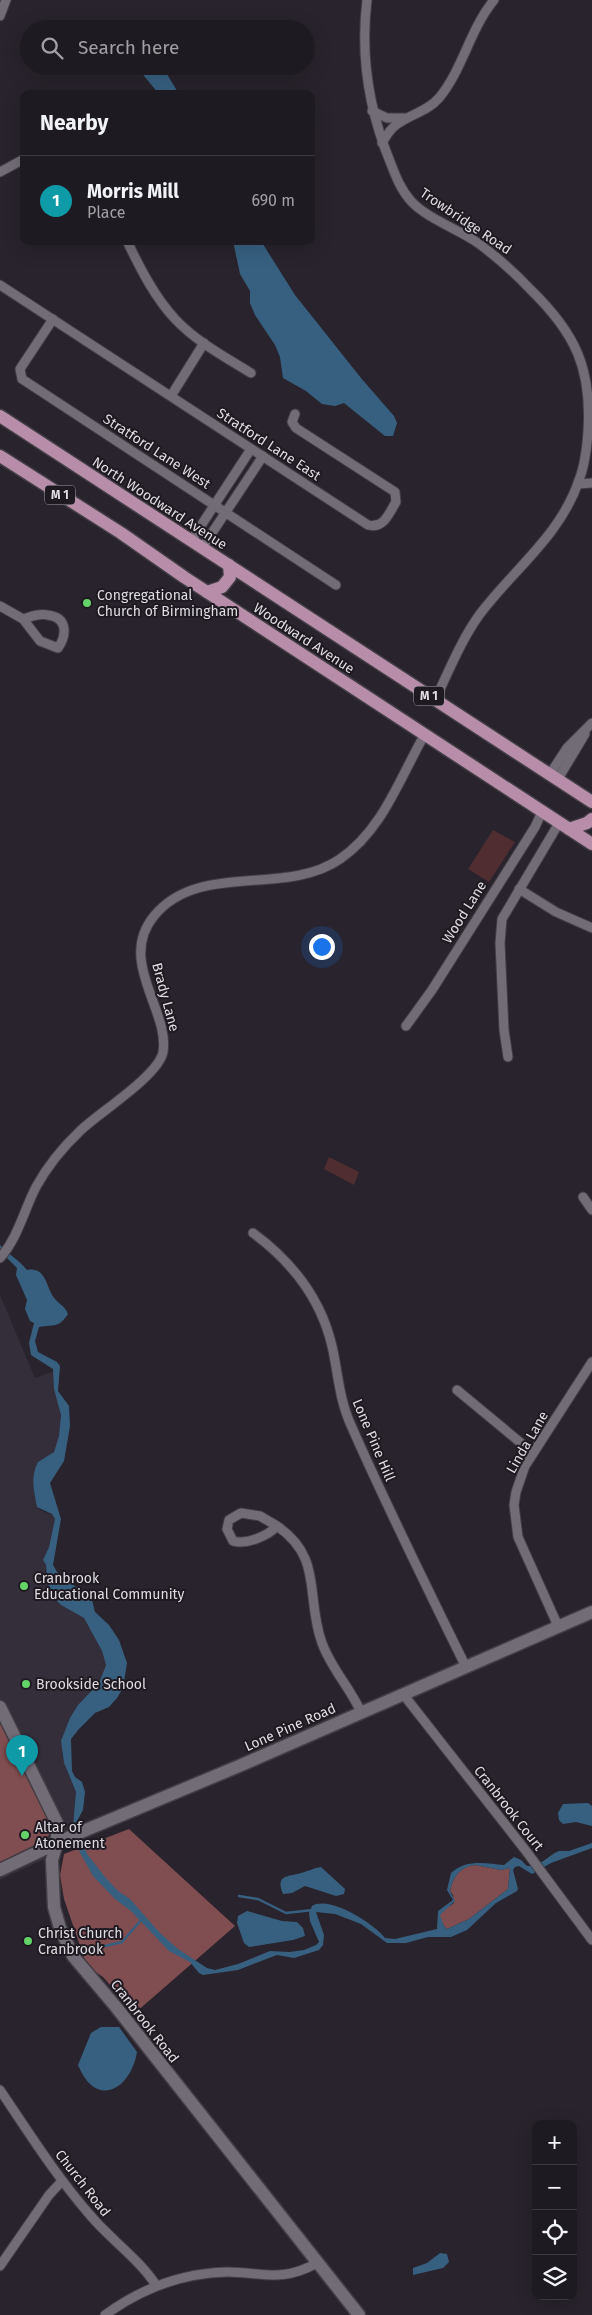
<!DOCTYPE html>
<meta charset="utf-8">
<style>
:root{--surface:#1e1a21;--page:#26232a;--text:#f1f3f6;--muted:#a1a1a5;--line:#3c383f;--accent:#b45309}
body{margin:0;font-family:"Fira Sans",sans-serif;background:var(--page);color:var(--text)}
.controls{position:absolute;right:15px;bottom:15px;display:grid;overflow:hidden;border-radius:10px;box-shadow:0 5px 20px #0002}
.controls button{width:45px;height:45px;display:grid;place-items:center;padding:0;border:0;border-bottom:1px solid var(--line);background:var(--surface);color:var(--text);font:25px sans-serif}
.you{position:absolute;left:321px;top:946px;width:18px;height:18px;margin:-12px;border:4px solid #fff;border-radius:50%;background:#1a73e8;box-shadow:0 0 0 8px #1a73e833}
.badge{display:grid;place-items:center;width:32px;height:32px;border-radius:50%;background:var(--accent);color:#fff;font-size:16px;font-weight:700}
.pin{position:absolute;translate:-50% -41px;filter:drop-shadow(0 1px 2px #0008)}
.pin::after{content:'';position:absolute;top:26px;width:18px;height:15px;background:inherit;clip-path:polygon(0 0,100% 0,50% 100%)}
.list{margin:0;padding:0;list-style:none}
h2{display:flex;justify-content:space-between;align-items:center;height:65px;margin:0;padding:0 20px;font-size:21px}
h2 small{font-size:16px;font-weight:400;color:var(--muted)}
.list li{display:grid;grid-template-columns:32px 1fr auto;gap:15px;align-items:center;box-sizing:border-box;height:90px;padding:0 20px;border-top:1px solid var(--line)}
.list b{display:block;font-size:19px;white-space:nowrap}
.list p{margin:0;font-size:16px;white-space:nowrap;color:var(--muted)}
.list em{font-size:16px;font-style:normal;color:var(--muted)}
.icon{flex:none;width:28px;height:28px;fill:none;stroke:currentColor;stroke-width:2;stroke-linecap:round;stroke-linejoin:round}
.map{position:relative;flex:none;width:592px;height:2315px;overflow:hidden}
.search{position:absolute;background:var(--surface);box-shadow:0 5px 20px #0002;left:20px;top:20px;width:295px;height:55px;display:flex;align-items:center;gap:12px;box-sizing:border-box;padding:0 18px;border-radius:28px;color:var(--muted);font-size:19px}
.panel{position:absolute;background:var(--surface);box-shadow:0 5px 20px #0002;left:20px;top:90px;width:295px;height:155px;border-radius:10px}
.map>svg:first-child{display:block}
.built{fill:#342d3a}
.green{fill:#4f2d30}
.forest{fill:#804d50}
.water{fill:#376080;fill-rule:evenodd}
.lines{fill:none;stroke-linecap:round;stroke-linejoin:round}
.stream{stroke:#376080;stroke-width:2.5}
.street-casing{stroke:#423e45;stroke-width:11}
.secondary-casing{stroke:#423e45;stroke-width:15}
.primary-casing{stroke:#423e45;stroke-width:15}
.street{stroke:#726c77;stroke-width:9}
.secondary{stroke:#726c77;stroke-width:12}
.primary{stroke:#b78da9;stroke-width:12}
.poi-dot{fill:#64d468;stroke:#1f1a22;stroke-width:2}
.labels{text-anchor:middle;stroke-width:4;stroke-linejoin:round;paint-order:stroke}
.shield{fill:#1f1a22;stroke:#a5a2a8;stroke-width:1}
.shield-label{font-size:12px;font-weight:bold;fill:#dfdce2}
.street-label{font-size:14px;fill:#dfdce2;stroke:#1f1a22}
.poi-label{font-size:14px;fill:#dfdce2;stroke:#1f1a22;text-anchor:start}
</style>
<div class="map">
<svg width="592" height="2315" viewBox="0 0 592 2315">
<rect width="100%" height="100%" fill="#28232c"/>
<!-- built -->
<polygon class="built" points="0,1295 35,1378 54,1371 54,1389 60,1409 61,1421 57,1447 50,1455 38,1462 34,1472 34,1495 37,1505 40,1510 53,1515 55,1519 49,1547 43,1560 46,1565 45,1575 61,1605 84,1618 102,1651 106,1665 99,1683 78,1705 62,1738 62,1755 66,1769 76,1792 74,1831 58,1853 0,1880"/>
<!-- green -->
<g class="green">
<polygon points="493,830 515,842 489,882 468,869"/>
<polygon points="329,1157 359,1172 354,1185 324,1169"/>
</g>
<!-- forest -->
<g class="forest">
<polygon points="0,1723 24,1768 45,1812 52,1830 45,1840 0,1862"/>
<polygon points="129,1829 235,1926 135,2013 103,1977 87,1966 64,1899 60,1875 64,1854"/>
<path d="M475 1865 501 1870 510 1868 508 1889 469 1919 447 1929C443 1925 439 1919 440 1913L454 1903 453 1895 450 1891C453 1876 460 1867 475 1865Z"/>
</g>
<!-- water -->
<g class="water">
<polygon points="140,66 162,66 179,94 159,94 144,76"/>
<polygon points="233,241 261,241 295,295 361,378 394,416 397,423 393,436 385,436 344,403 335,406 322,404 306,391 283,378 280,357 275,345 255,315 250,303 250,291 240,274"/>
<path d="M0 1245C9 1255 19 1260 27 1270 47 1266 46 1289 55 1299 60 1305 65 1306 68 1314 58 1329 54 1324 39 1327L35 1341 38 1352 57 1362 60 1366 58 1391 69 1406 70 1426 64 1461 50 1483 61 1519 53 1565 57 1572 92 1600 95 1612 109 1625 119 1640 127 1663 123 1688 117 1698 109 1707 95 1713 79 1729 71 1739 72 1771 75 1777 82 1782 85 1792 83 1810 76 1823 87 1854 105 1877 118 1891 130 1899 160 1933 178 1949 207 1968 215 1970 238 1964 270 1951 289 1952 304 1950 316 1945 319 1942 310 1921 309 1913 312 1906C330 1895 374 1924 385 1938L395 1939 437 1929 438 1911 453 1900 447 1890 451 1873C465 1859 486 1863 504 1865L514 1857 521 1860 527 1866C542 1866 547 1856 559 1851H569L592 1843V1848L551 1863 532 1874 519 1866 515 1867 513 1870 518 1889 517 1891 496 1903 467 1930 451 1937H428L406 1943H387L361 1924 335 1914 316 1912 324 1935 323 1945 319 1950 294 1958 277 1955 238 1970 203 1975 199 1973 190 1962 169 1951 131 1911 115 1899 93 1876 77 1847 73 1827 76 1792 64 1763 61 1741 70 1718 78 1705 99 1683 106 1665 102 1651 84 1618 61 1605 53 1597 47 1582 46 1565 43 1560 49 1547 55 1519 52 1514 37 1507C34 1492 30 1476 38 1462L54 1452 59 1436 61 1415 54 1389 53 1369 31 1355 29 1343 34 1323 30 1321 25 1309 27 1300 16 1275 17 1268 0 1251ZM475 1865 501 1870 510 1868 508 1889 469 1919 447 1929 444 1926 440 1915 455 1901 450 1891C453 1876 460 1867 475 1865Z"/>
<polygon points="588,1803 592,1806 592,1826 576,1822 563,1824 559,1820 558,1813 563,1804"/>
<path d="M321 1867 345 1889 344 1894 336 1896 305 1886 292 1893 283 1894C275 1874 288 1877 301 1873 309 1871 314 1868 321 1867Z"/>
<polygon points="247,1911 282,1921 297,1922 303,1928 305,1936 293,1940 249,1947 244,1943 237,1923 238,1916"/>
<path d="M101 2027H119L137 2052C131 2089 96 2110 78 2065L91 2033Z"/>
<polygon points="440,2253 447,2254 449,2262 443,2268 413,2275 413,2268 427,2263"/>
</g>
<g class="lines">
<!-- stream -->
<g class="stream">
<polyline points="239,1896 258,1899 286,1913 313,1910"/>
<polyline points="105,1946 122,1942 142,1919"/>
</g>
<defs>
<g id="street">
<path d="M367 0C360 57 369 111 391 164 396 177 401 190 411 201 426 218 458 229 478 243 497 257 515 273 531 290 575 333 592 368 588 431 587 447 585 465 579 480 561 535 513 570 480 614 461 640 449 671 435 700"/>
<polyline points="0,16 6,0"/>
<polyline points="372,111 387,118 404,118"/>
<path d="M382 143C386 136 390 129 396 125 410 114 427 112 439 98 463 69 470 29 494 0"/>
<polyline points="0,172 24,159"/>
<path d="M127 241C140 268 155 298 176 320 197 342 225 357 251 373"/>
<path d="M0 285 368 525C384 529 389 513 396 502L395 492 296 428 292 422 295 414"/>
<polyline points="53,319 20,369 22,379 336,585"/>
<polyline points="171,396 204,343"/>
<polyline points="578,484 592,483"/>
<polyline points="191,541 251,449"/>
<polyline points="202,548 263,456"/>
<path d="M0 606 23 619 40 641 58 648C67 635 68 617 47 615 39 613 30 617 23 619"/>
<polyline points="550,774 567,748 592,723"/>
<polyline points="558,779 585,734"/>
<polyline points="519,889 556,912 592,928"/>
<polyline points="406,1026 432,990 535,827 542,812"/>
<polyline points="508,1057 504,1030 500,943 502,919 559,823"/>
<polyline points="583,1197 592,1210"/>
<path d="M253 1233C291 1261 321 1299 332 1346 338 1372 339 1398 350 1423 386 1505 426 1586 466 1667"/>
<path d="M0 1258C18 1238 24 1210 36 1187 48 1165 63 1147 81 1130 100 1112 159 1075 163 1052 170 1011 117 961 154 916 199 861 285 897 340 859 383 830 400 777 425 734"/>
<polyline points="457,1390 533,1453"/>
<path d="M277 1526 260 1516 241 1513 229 1520 227 1529 233 1541C246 1545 268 1536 277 1526 324 1558 305 1597 322 1643 331 1668 350 1688 361 1712"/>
<polyline points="558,1626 518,1537 514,1505 516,1492 525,1466 592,1362"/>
<polyline points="403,1694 526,1851 592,1940"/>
<path d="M0 2090C29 2133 56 2176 90 2215 110 2239 138 2258 156 2285"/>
<polyline points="0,2266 49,2195 62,2181"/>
<path d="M105 2315C142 2288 181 2273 227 2272 263 2272 281 2283 317 2263"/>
</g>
<g id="secondary">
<polyline points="0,1707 57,1823 57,1843 52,1860 54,1907 60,1928 73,1956 116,2007 359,2315"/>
<polyline points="0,1870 74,1835 239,1766 592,1612"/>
</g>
<g id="primary">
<polyline points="0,416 592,802"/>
<polyline points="0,456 121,533 184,577 592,844"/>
<polyline points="207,592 222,587 230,577 229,565"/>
<polyline points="569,829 587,823 592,819"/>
</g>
</defs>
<!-- street casing -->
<use href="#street" class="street-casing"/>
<!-- secondary casing -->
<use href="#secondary" class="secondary-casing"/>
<!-- primary casing -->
<use href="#primary" class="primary-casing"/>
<!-- street -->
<use href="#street" class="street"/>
<!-- secondary -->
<use href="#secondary" class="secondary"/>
<!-- primary -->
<use href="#primary" class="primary"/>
</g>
<!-- markers -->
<g class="poi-dot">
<circle cx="87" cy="603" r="5"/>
<circle cx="24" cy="1586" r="5"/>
<circle cx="26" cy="1684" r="5"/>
<circle cx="25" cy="1835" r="5"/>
<circle cx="28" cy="1941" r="5"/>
</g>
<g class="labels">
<!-- shield labels -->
<g class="shield">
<rect x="45" y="485.5" width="30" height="19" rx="4"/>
<rect x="414" y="686.5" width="30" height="19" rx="4"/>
</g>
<g class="shield-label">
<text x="60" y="499">M 1</text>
<text x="429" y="700">M 1</text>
</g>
<!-- street labels -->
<g class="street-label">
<text transform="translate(466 221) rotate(34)" y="5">Trowbridge Road</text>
<text transform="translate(269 444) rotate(33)" y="5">Stratford Lane East</text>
<text transform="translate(157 451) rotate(33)" y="5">Stratford Lane West</text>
<text transform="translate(160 503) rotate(33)" y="5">North Woodward Avenue</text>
<text transform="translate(304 638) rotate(33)" y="5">Woodward Avenue</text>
<text transform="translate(464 912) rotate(-58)" y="5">Wood Lane</text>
<text transform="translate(166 997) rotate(75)" y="5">Brady Lane</text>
<text transform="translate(374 1440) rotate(67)" y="5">Lone Pine Hill</text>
<text transform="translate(527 1442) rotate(-60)" y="5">Linda Lane</text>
<text transform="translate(290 1727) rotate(-24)" y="5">Lone Pine Road</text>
<text transform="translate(509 1808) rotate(52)" y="5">Cranbrook Court</text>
<text transform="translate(145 2021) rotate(52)" y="5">Cranbrook Road</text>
<text transform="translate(83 2183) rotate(52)" y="5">Church Road</text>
</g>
<!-- poi labels -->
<g class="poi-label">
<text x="97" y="600">Congregational<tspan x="97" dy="16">Church of Birmingham</tspan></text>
<text x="34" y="1583">Cranbrook<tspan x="34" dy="16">Educational Community</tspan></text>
<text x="36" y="1689">Brookside School</text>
<text x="35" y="1832">Altar of<tspan x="35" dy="16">Atonement</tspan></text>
<text x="38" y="1938">Christ Church<tspan x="38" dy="16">Cranbrook</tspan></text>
</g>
</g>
</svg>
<div class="controls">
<button>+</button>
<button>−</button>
<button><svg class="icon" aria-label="locate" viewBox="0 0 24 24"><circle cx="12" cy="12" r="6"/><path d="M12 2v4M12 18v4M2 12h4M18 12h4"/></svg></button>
<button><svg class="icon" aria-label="layers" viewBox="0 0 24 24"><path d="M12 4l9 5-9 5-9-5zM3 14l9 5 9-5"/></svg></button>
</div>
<div class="you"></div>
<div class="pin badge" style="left:22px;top:1776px;background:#0f9aa8">1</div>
<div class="search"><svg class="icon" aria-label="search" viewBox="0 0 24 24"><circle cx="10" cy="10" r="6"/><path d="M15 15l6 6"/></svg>Search here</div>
<section class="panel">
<h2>Nearby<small></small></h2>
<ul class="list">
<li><span class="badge" style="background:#0f9aa8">1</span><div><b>Morris Mill</b><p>Place</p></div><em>690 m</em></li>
</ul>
</section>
</div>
